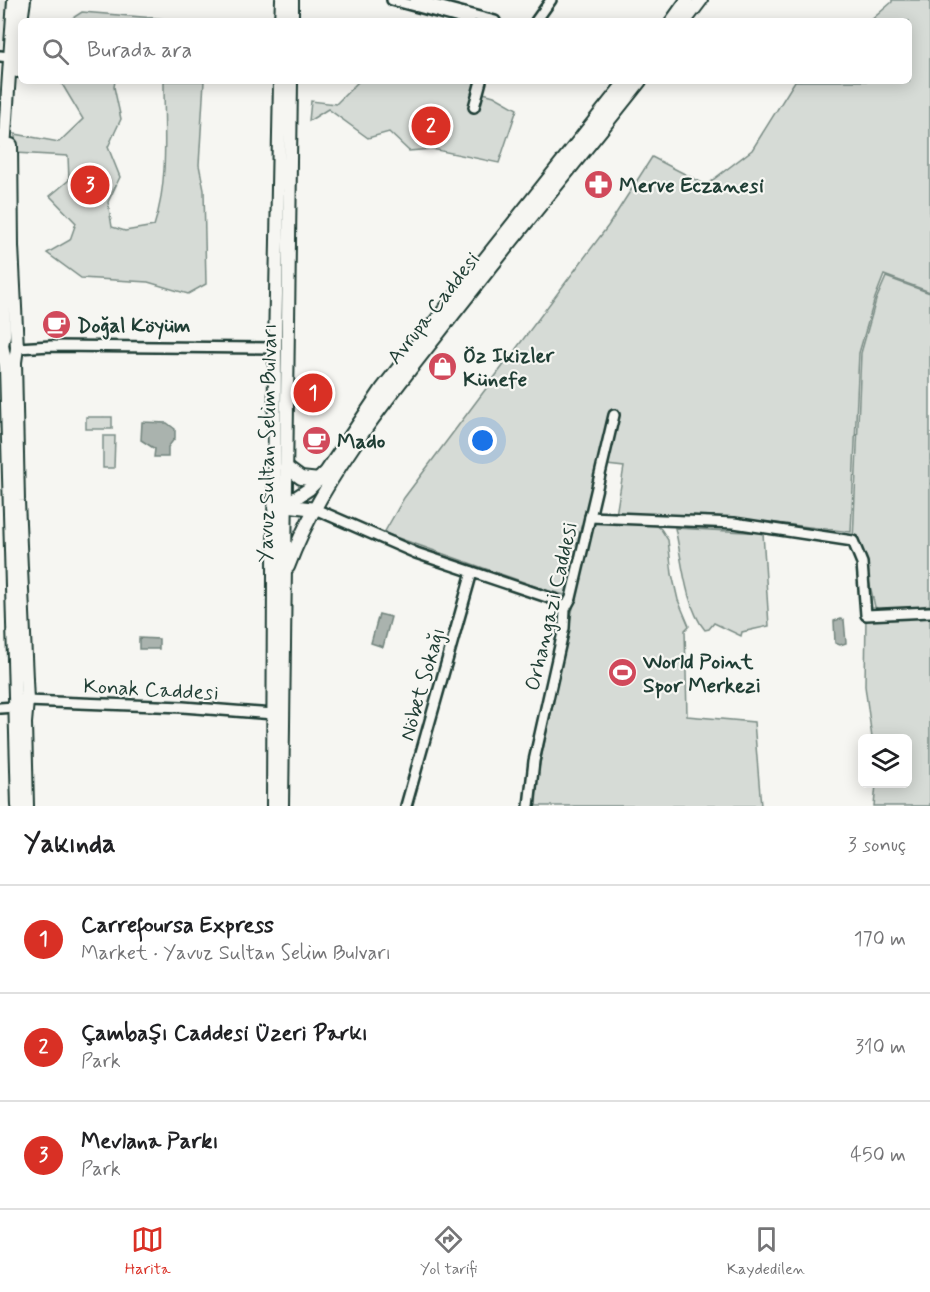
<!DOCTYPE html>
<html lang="tr">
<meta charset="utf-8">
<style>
:root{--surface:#fff;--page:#f2f2f2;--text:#202124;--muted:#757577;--line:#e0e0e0;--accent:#d93025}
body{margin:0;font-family:Mynerve,sans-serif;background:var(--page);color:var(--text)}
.controls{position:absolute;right:18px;bottom:18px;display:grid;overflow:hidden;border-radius:9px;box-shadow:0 3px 15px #0003}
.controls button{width:54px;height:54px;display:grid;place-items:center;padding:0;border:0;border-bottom:2px solid var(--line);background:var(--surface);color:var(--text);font:30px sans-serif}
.you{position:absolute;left:483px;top:441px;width:21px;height:21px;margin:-15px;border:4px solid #fff;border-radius:50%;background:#1a73e8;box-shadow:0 0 0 9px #1a73e833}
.badge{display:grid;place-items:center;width:39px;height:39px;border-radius:50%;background:var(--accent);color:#fff;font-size:20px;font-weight:700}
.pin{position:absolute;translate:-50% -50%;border:3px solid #fff;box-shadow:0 2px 6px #0006}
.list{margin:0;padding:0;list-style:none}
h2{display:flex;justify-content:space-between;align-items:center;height:78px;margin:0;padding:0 24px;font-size:26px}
h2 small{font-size:20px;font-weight:400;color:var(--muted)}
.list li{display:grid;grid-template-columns:39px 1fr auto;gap:18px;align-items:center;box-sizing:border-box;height:108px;padding:0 24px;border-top:2px solid var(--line)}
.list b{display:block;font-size:22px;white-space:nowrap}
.list p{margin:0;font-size:20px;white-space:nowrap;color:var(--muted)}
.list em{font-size:20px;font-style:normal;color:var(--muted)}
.icon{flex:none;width:33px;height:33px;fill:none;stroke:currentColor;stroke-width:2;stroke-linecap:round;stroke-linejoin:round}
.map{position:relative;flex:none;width:930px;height:806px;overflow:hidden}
.search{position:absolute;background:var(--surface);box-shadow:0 3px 15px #0003;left:18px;right:18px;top:18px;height:66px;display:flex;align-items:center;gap:15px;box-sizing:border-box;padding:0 21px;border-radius:9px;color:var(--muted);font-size:22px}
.sheet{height:402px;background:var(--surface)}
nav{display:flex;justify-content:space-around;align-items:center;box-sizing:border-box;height:84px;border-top:2px solid var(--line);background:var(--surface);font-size:16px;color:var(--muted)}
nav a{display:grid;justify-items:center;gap:3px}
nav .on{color:var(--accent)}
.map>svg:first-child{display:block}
.built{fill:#e6e8e4}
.green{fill:#d6dbd6;stroke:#7a8c85;stroke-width:1.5}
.water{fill:#aab3ae;stroke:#72847d;stroke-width:1.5}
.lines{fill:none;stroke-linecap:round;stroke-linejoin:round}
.minor-casing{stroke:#1f3d34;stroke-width:14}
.major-casing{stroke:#1f3d34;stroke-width:16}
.minor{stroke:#f6f6f2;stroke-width:9}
.major{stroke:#f6f6f2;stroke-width:12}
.labels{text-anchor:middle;stroke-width:4.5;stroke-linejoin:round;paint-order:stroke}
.poi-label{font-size:21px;font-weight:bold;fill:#1f3d34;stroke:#f6f6f2;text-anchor:start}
.street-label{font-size:21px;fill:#1f3d34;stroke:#f6f6f2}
</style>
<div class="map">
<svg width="930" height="806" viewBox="0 0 930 806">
<rect width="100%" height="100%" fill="#f6f6f2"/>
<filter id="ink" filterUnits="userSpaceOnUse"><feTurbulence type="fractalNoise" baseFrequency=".0167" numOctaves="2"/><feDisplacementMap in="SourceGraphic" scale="12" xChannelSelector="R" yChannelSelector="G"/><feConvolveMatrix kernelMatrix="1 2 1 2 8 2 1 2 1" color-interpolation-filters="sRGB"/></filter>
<g filter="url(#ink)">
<!-- built -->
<polygon class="built" points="0,0 7,0 1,54 0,53"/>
<!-- green -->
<g class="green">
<polygon points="892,0 930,0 930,292 884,275 875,298 859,353 851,532 717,516 616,515 624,467 598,464 565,595 549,591 384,533 404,498 608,226 652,157 706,185 752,150 795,81 909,81 909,21 865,21 870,21 892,2"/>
<polygon points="82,12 166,19 166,21 68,21"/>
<path d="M64 81H115L114 87 121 119 108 147 120 177 108 202 112 227 125 231 154 226C169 181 164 129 164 81H204L199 165 204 190 206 284 188 294 148 282 81 278 47 253 70 240 76 223 50 196 69 180 68 156 15 153V134L59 142 83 119 62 84Z"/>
<polygon points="359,81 475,81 473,90 494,96 517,109 499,163 432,149 409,151 389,132 368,138 328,109 309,121 311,101 336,104"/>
<polygon points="886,277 930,293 930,605 883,612 875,607 869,581 853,541 861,353 876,300"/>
<rect x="86" y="417" width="26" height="12"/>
<polygon points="103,436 115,436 114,468 103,468"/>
<polygon points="595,521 652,522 661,529 668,540 672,574 678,600 689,626 685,630 687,716 754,722 761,806 536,806 538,773 590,527"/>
<path d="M675 528 763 533 769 626 742 632 741 636 714 623 709 629 705 630C685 606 682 558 675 528Z"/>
<polygon points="930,612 930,806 874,806 876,784 908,784 908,738 872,738 865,686 866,615"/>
</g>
<!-- water -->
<g class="water">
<polygon points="142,422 167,423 175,429 175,438 168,447 168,457 154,457 155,449 141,440"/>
<polygon points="379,614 391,617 383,647 371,643"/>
<polygon points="840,619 844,620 846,643 840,645 835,643 834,621"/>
<polygon points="139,638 159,639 159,649 139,649"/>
</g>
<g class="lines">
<defs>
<g id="minor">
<polyline points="392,0 470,21"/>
<polyline points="415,0 495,21"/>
<polyline points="536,21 551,0"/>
<polyline points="0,56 10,57"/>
<polyline points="474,107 481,81"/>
<polyline points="17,348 51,346 275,348"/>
<polyline points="315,509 416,553 556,600 565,609"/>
<polyline points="590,517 734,523 853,541 862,563 866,615 930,612"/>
<polyline points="27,701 183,707 274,714"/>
<polyline points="0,708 14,707"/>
<polyline points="406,806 472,572"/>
<polyline points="529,806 534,761 564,628 565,609 571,598 614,415"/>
</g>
<g id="major">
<polyline points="14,0 3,164 4,335 2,345 6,367 18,806"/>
<polyline points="21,21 24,0"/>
<polyline points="281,21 282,0"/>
<polyline points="292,21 292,0"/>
<polyline points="672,21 687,0"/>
<polyline points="685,21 701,0"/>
<polyline points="17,71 21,26"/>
<polyline points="11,145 12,246 17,348 15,362 18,501 27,701 25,723 27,806"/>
<polyline points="286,467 301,478 319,480"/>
<polyline points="283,505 315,509"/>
<polyline points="285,505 309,489 326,472 382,389 418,343 626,81"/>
<path d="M288 567C318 485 384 402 438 334 504 249 573 166 640 81"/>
<polyline points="273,806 275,348 280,81"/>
<polyline points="282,806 291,81"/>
</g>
</defs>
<!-- minor casing -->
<use href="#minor" class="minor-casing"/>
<!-- major casing -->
<use href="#major" class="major-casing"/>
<!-- minor -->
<use href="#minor" class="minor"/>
<!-- major -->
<use href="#major" class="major"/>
</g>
</g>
<!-- icons -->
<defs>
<symbol id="pharmacy-disc" viewBox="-11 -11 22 22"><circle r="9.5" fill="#d1495b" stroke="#f6f6f2"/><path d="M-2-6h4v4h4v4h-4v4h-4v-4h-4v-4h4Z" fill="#fff"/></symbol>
<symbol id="cafe-disc" viewBox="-11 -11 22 22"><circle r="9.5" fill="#d1495b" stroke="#f6f6f2"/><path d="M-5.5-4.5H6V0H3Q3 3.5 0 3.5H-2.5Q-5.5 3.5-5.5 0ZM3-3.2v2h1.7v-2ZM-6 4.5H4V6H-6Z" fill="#fff"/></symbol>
<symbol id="shop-disc" viewBox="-11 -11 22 22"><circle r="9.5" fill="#d1495b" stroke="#f6f6f2"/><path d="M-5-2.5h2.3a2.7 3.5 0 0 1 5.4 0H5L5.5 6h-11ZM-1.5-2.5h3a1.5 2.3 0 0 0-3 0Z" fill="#fff"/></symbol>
<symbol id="stadium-disc" viewBox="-11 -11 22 22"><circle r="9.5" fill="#d1495b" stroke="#f6f6f2"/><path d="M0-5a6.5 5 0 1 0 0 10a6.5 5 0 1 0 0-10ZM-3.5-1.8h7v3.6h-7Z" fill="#fff"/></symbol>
</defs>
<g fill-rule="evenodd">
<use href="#pharmacy-disc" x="582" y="168" width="33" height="33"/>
<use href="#cafe-disc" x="40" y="308" width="33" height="33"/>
<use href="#shop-disc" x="426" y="350" width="33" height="33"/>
<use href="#cafe-disc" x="300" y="424" width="33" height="33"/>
<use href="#stadium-disc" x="606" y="656" width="33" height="33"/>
</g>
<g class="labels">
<!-- poi labels -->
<g class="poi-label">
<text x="619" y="192">Merve Eczanesi</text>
<text x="77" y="332">Doğal Köyüm</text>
<text x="463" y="362">Öz Ikizler<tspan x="463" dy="24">Künefe</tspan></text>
<text x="337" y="448">Mado</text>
<text x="643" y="668">World Point<tspan x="643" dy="24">Spor Merkezi</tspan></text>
</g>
<!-- street labels -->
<g class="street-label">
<text transform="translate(433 308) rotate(-52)" y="7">Avrupa Caddesi</text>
<text transform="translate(267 443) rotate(-89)" y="7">Yavuz Sultan Selim Bulvarı</text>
<text transform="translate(551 606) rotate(-77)" y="7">Orhangazi Caddesi</text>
<text transform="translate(422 684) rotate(-74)" y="7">Nöbet Sokağı</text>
<text transform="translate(151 689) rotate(3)" y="7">Konak Caddesi</text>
</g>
</g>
</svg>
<div class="controls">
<button><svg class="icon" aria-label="layers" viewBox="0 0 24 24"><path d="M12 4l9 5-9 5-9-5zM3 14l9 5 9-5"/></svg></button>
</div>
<div class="you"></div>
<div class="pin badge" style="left:313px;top:393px">1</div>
<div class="pin badge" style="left:431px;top:126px">2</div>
<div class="pin badge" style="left:90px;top:185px">3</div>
<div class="search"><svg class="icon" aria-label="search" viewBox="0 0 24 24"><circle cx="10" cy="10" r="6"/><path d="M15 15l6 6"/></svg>Burada ara</div>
</div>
<section class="sheet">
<h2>Yakında<small>3 sonuç</small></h2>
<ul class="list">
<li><span class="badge">1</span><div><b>Carrefoursa Express</b><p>Market · Yavuz Sultan Selim Bulvarı</p></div><em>170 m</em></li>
<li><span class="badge">2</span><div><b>Çambaşı Caddesi Üzeri Parkı</b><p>Park</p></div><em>310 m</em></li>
<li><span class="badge">3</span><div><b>Mevlana Parkı</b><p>Park</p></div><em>450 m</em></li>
</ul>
</section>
<nav>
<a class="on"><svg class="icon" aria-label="map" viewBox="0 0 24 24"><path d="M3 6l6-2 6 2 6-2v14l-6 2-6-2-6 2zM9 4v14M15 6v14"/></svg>Harita</a>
<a><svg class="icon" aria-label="directions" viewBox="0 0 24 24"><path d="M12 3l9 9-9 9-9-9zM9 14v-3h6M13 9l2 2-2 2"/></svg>Yol tarifi</a>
<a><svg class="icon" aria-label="saved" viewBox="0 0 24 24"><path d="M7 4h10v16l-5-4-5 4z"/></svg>Kaydedilen</a>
</nav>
